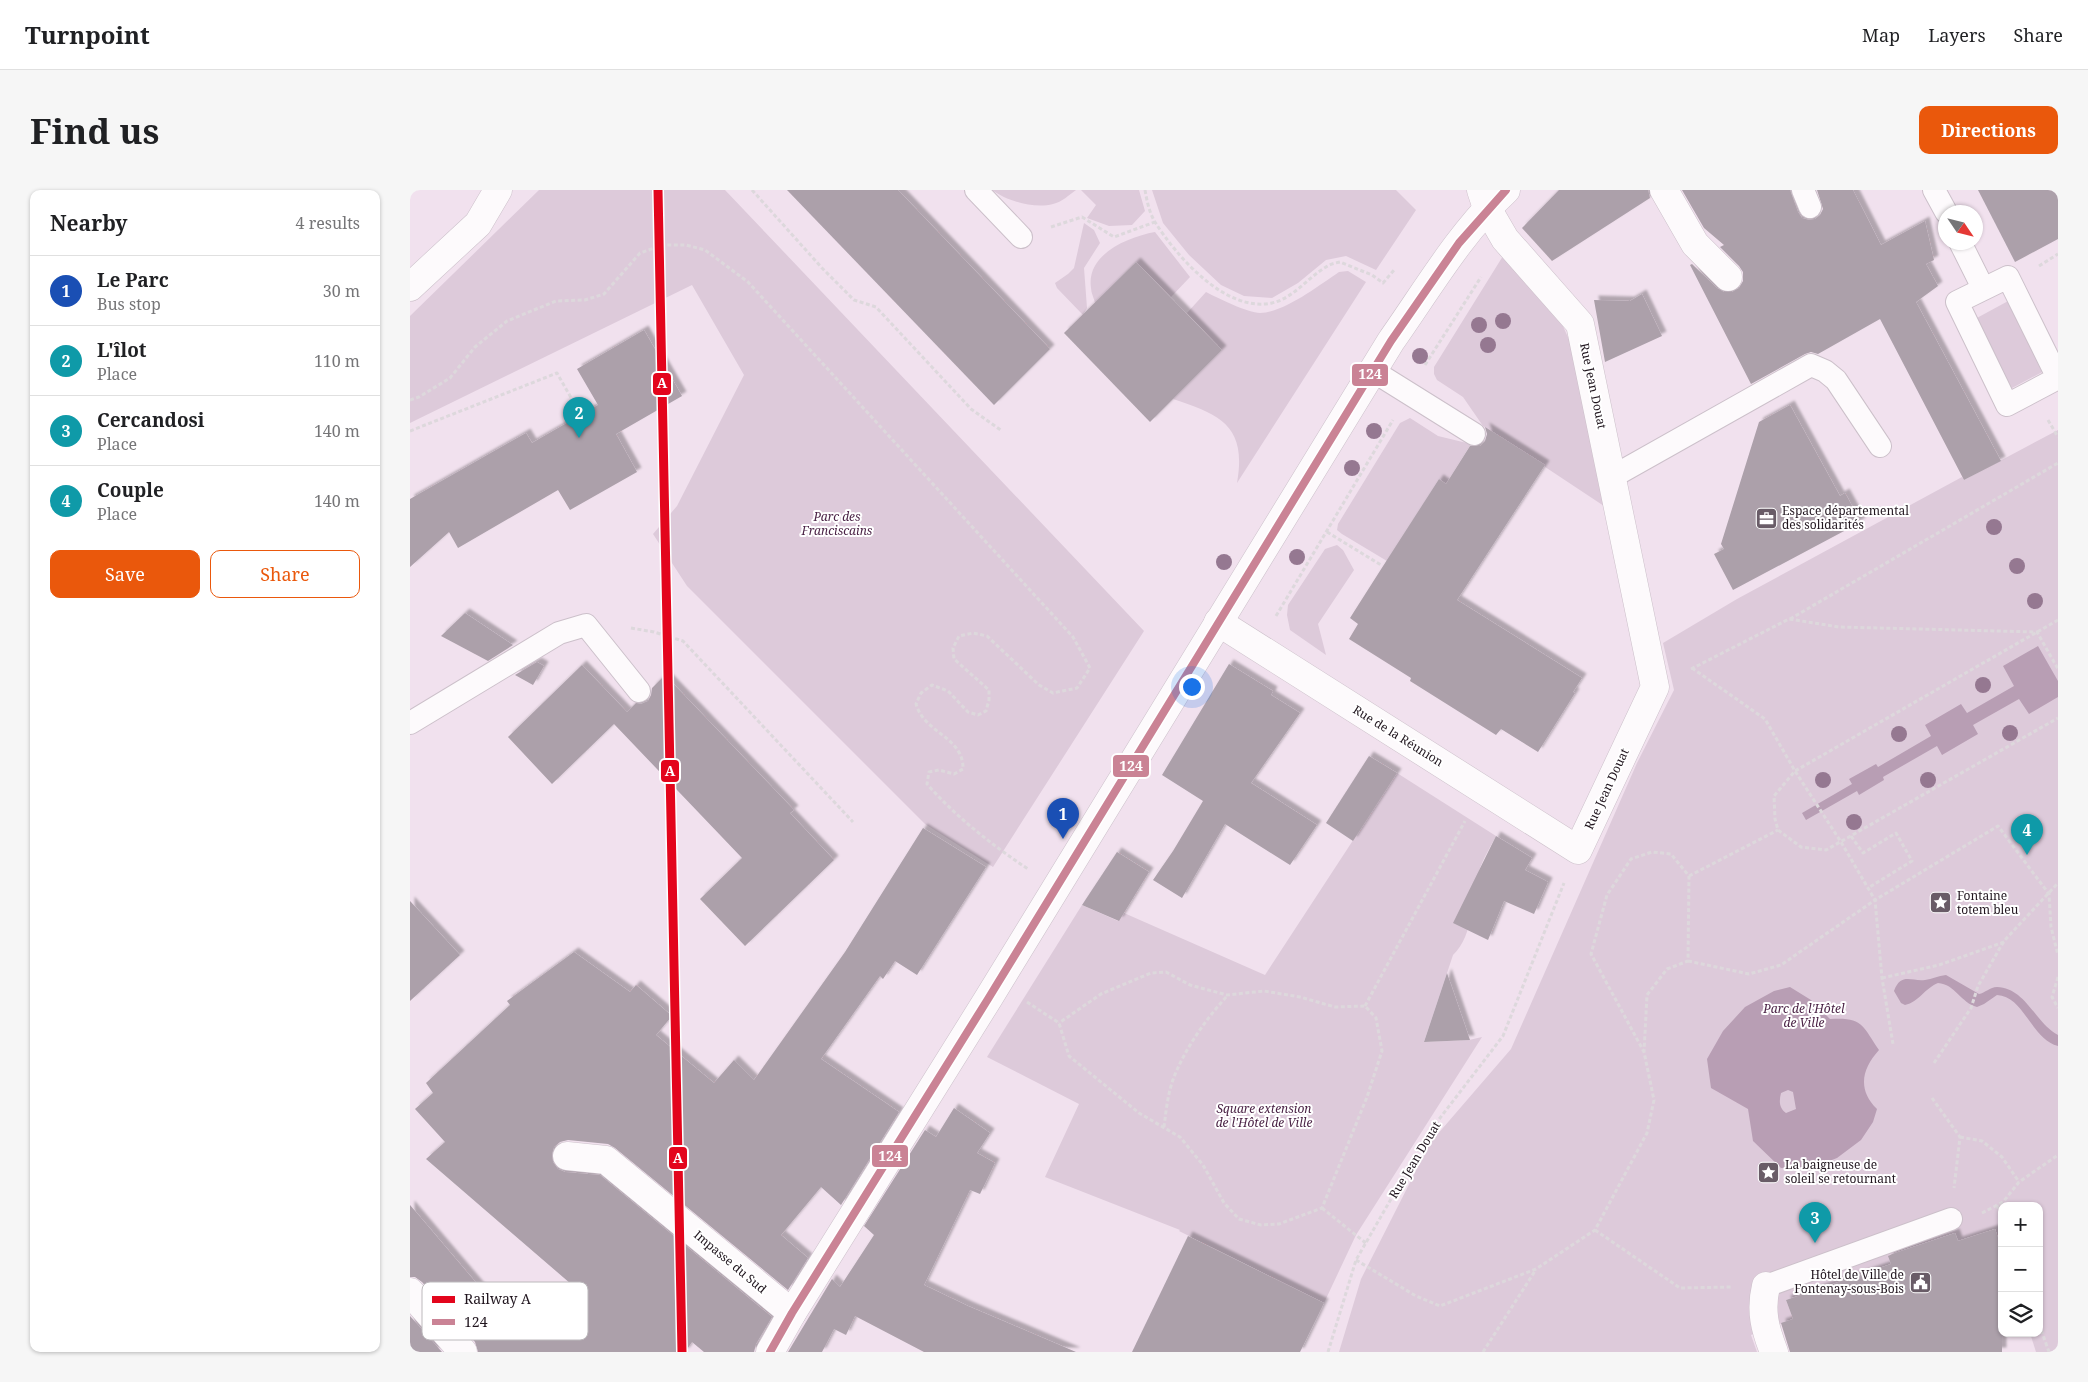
<!DOCTYPE html>
<meta charset="utf-8">
<style>
:root{--surface:#fff;--page:#f6f6f6;--text:#202124;--muted:#757577;--line:#e0e0e0;--accent:#ea580c}
body{margin:0;font-family:"Noto Serif",serif;background:var(--page);color:var(--text)}
.controls{position:absolute;right:15px;bottom:15px;display:grid;overflow:hidden;border-radius:10px;box-shadow:0 1px 4px #0004}
.controls button{width:45px;height:45px;display:grid;place-items:center;padding:0;border:0;border-bottom:1px solid var(--line);background:var(--surface);color:var(--text);font:25px sans-serif}
.compass{position:absolute;left:1528px;top:15px;width:45px;height:45px;border-radius:50%;background:var(--surface);box-shadow:0 1px 4px #0004;rotate:125deg}
.you{position:absolute;left:781px;top:496px;width:18px;height:18px;margin:-12px;border:4px solid #fff;border-radius:50%;background:#1a73e8;box-shadow:0 0 0 8px #1a73e833}
.badge{display:grid;place-items:center;width:32px;height:32px;border-radius:50%;background:var(--accent);color:#fff;font-size:16px;font-weight:700}
.pin{position:absolute;translate:-50% -41px;filter:drop-shadow(0 1px 2px #0008)}
.pin::after{content:'';position:absolute;top:26px;width:18px;height:15px;background:inherit;clip-path:polygon(0 0,100% 0,50% 100%)}
.list{margin:0;padding:0;list-style:none}
h2{display:flex;justify-content:space-between;align-items:center;height:65px;margin:0;padding:0 20px;font-size:21px}
h2 small{font-size:16px;font-weight:400;color:var(--muted)}
.list li{display:grid;grid-template-columns:32px 1fr auto;gap:15px;align-items:center;box-sizing:border-box;height:70px;padding:0 20px;border-top:1px solid var(--line)}
.list b{display:block;font-size:19px;white-space:nowrap}
.list p{margin:0;font-size:16px;white-space:nowrap;color:var(--muted)}
.list em{font-size:16px;font-style:normal;color:var(--muted)}
.actions{display:flex;gap:10px;padding:15px 20px}
.actions a{flex:1;padding:11px 0;border:1px solid var(--accent);border-radius:10px;text-align:center;font-size:18px;color:var(--accent)}
.actions .main{background:var(--accent);color:#fff}
.icon{flex:none;width:28px;height:28px;fill:none;stroke:currentColor;stroke-width:2;stroke-linecap:round;stroke-linejoin:round}
.map{position:relative;flex:none;width:1648px;height:1162px;overflow:hidden;border-radius:10px}
header{display:flex;align-items:center;gap:30px;box-sizing:border-box;height:70px;padding:0 25px;background:var(--surface);border-bottom:1px solid var(--line)}
header strong{font-size:24px}
nav{display:flex;gap:28px;margin-inline-start:auto;font-size:18px}
.intro{display:flex;align-items:center;justify-content:space-between;box-sizing:border-box;height:120px;padding:0 30px}
h1{margin:0;font-size:35px}
.button{padding:12px 22px;border-radius:10px;background:var(--accent);color:#fff;font-size:18px;font-weight:700}
main{display:flex;gap:30px;padding:0 30px}
aside{flex:1;background:var(--surface);border-radius:10px;box-shadow:0 1px 4px #0004}
.map>svg:first-child{display:block}
.green{fill:#ddcada}
.water{fill:#b89eb4;fill-rule:evenodd}
.building{fill:#aca0aa;filter:url(#shadow)}
.lines{fill:none;stroke-linecap:round;stroke-linejoin:round}
.service-casing{stroke:#ccc0ca;stroke-width:24}
.minor-casing{stroke:#ccc0ca;stroke-width:29}
.tertiary-casing{stroke:#ccc0ca;stroke-width:29}
.path{stroke:#ddd8dc;stroke-width:3;stroke-dasharray:4 2.5;stroke-linecap:butt}
.service{stroke:#fdfafc;stroke-width:22}
.minor{stroke:#fdfafc;stroke-width:28}
.tertiary{stroke:#fdfafc;stroke-width:28}
.bus-1-casing{stroke:#fff;stroke-width:11}
.bus-1{stroke:#ca8395;stroke-width:8}
.rail-1-casing{stroke:#fff;stroke-width:12}
.rail-1{stroke:#e3051c;stroke-width:9}
.tree{fill:#957891}
.labels{text-anchor:middle;stroke-width:4;stroke-linejoin:round;paint-order:stroke}
.street-label{font-size:12px;fill:#20151e;stroke:#fff}
.poi-label{font-size:12px;fill:#20151e;stroke:#fff;text-anchor:start}
.park-label{font-size:12px;font-style:italic;fill:#4a2245;stroke:#fff}
.key{fill:#fff;stroke:#bcb9bc;stroke-width:1}
.key-label{font-size:14px;fill:#20151e}
.line-badge{stroke:#fff;stroke-width:2}
.badge-label{font-size:14px;text-anchor:middle;font-weight:bold;fill:#fff}
</style>
<header>
<strong>Turnpoint</strong>
<nav><a>Map</a><a>Layers</a><a>Share</a></nav>
</header>
<div class="intro"><h1>Find us</h1><a class="button">Directions</a></div>
<main>
<aside>
<h2>Nearby<small>4 results</small></h2>
<ul class="list">
<li><span class="badge" style="background:#1a4fb4">1</span><div><b>Le Parc</b><p>Bus stop</p></div><em>30 m</em></li>
<li><span class="badge" style="background:#0f9aa8">2</span><div><b>L'îlot</b><p>Place</p></div><em>110 m</em></li>
<li><span class="badge" style="background:#0f9aa8">3</span><div><b>Cercandosi</b><p>Place</p></div><em>140 m</em></li>
<li><span class="badge" style="background:#0f9aa8">4</span><div><b>Couple</b><p>Place</p></div><em>140 m</em></li>
</ul>
<div class="actions"><a class="main">Save</a><a>Share</a></div>
</aside>
<div class="map">
<svg width="1648" height="1162" viewBox="0 0 1648 1162">
<defs>
<filter id="shadow"><feDropShadow dx="4.5" dy="-4.5" stdDeviation="1" flood-color="#0004"/></filter>
</defs>
<rect width="100%" height="100%" fill="#f1e1ee"/>
<!-- green -->
<g class="green">
<polygon points="129,0 315,0 734,441 583,677 515,634 277,396 243,344 267,316 334,185 282,95 0,233 0,126"/>
<path d="M582 0H666C659 5 652 12 643 14 624 19 597 11 582 0Z"/>
<polygon points="671,0 729,0 735,21 722,35 699,36 677,28 686,15"/>
<polygon points="742,0 986,0 1006,20 966,80 936,66 916,70 888,93 862,108 834,106 811,95 779,65 753,33"/>
<polygon points="674,33 684,40 690,53 674,78 677,118 673,125 647,98 645,93 658,84 664,78"/>
<path d="M745 42 780 87 761 107 726 72 685 113C684 108 681 103 681 98 676 64 718 47 745 42Z"/>
<polygon points="1093,66 1152,134 1174,183 1197,318 1073,236 1053,207 1027,190 1024,184 1024,177"/>
<path d="M938 81 956 92 827 293C837 236 811 225 763 209L812 160 777 123 796 102C808 108 838 123 850 123 875 122 908 96 929 82Z"/>
<polygon points="1600,110 1636,180 1602,198 1565,129"/>
<polygon points="1000,228 1028,246 1061,254 1036,294 1029,289 977,371 932,344 927,340 928,334 990,233"/>
<polygon points="1648,240 1648,1162 1626,1162 1620,1143 1629,1143 1629,1016 1592,1016 1592,1059 1585,1039 1548,1051 1545,1043 1479,1065 1481,1074 1376,1110 1383,1129 1341,1145 1347,1162 929,1162 951,1089 1020,953 1101,859 1227,573 1264,500 1253,453 1327,409 1552,287 1554,290"/>
<polygon points="927,355 933,360 944,380 908,434 916,465 880,440 877,425 878,415 915,359"/>
<path d="M987 583 1086 646C1080 657 1073 669 1069 681 1061 707 1065 744 1043 765L1014 852 1059 850 1072 847 946 1045 914 1113 769 1041 770 1040 635 987 669 914 577 867 672 715 708 731 714 723 855 785Z"/>
</g>
<!-- water -->
<g class="water">
<polygon points="1628,456 1648,491 1648,507 1619,524 1609,509 1563,535 1568,544 1532,565 1527,556 1473,587 1474,590 1449,605 1447,601 1396,630 1392,623 1442,594 1439,589 1466,574 1468,577 1521,546 1515,535 1551,514 1557,523 1604,496 1593,476"/>
<path d="M1536 785 1569 804C1575 803 1580 797 1587 797 1616 798 1625 833 1648 845V856C1621 849 1614 806 1587 805L1574 814 1567 817C1551 813 1545 794 1528 793 1515 798 1509 812 1495 815L1491 813 1484 801C1491 782 1502 792 1515 790 1522 789 1528 786 1536 785Z"/>
<path d="M1380 797 1401 810 1420 829C1453 827 1452 835 1469 860 1452 879 1447 899 1467 919L1463 932 1451 950 1427 968 1399 979 1371 978 1343 951 1338 919 1301 898 1297 869 1313 841 1335 817 1364 801ZM1378 900 1383 902 1386 919 1376 923C1369 918 1369 911 1371 903Z"/>
</g>
<!-- building -->
<g class="building">
<polygon points="377,0 488,0 640,159 584,215"/>
<polygon points="1149,0 1238,0 1240,8 1142,71 1112,38"/>
<polygon points="1272,0 1380,0 1388,22 1392,28 1399,30 1405,29 1410,25 1413,19 1407,0 1443,0 1471,55 1515,31 1524,70 1516,74 1528,96 1506,112 1591,271 1554,290 1470,129 1408,164 1401,162 1395,164 1341,194 1280,75 1282,74 1307,98 1314,102 1322,102 1329,98 1333,91 1333,82 1329,76 1310,57 1314,55 1294,38"/>
<polygon points="1568,0 1648,0 1648,49 1605,72"/>
<polygon points="726,72 812,160 740,232 654,143"/>
<polygon points="1232,104 1252,146 1195,172 1184,110 1220,111"/>
<polygon points="234,140 272,206 206,244 227,282 160,320 148,300 48,358 39,342 0,377 0,309 116,243 122,253 188,215 167,179"/>
<polygon points="1380,215 1430,306 1435,303 1451,332 1323,400 1304,364 1314,359 1311,354 1349,232"/>
<polygon points="1075,237 1135,275 1047,410 1172,488 1163,502 1165,503 1128,562 1091,539 1086,545 1000,491 1001,488 939,449 948,434 940,428 968,384 1029,289 1036,294 1060,256 1070,256 1075,251 1077,244"/>
<polygon points="55,423 103,455 78,471 31,446"/>
<polygon points="127,472 134,476 123,495 105,485"/>
<polygon points="819,474 863,501 861,505 890,523 841,593 907,635 880,675 815,634 772,708 743,690 763,661 793,611 752,585"/>
<polygon points="172,475 217,522 226,513 231,514 238,511 241,505 242,498 255,485 384,620 380,623 424,670 335,756 290,709 332,668 204,534 142,594 98,547"/>
<polygon points="959,566 987,583 943,651 916,633"/>
<polygon points="513,638 576,677 507,785 485,771 473,789 470,786 411,869 489,922 431,1015 411,997 371,1045 398,1068 378,1100 205,958 198,954 158,950 150,952 144,957 142,964 143,972 148,979 155,982 190,985 362,1127 346,1154 344,1162 294,1162 282,1152 275,1162 68,1162 65,1152 12,1092 5,1087 0,1087 0,1015 114,1149 161,1094 16,969 35,952 5,919 23,903 16,893 100,815 97,811 164,762 220,802 226,795 262,826 246,845 304,893 324,870 344,890 435,762"/>
<polygon points="1086,646 1122,668 1115,680 1138,692 1124,724 1094,711 1078,750 1043,733"/>
<polygon points="707,662 739,682 709,731 672,715"/>
<polygon points="0,711 50,765 0,811"/>
<polygon points="1037,783 1060,850 1014,852"/>
<polygon points="544,918 580,943 567,963 585,973 570,1004 560,1000 514,1095 558,1116 666,1162 514,1162 445,1126 436,1145 424,1139 412,1162 378,1162 422,1089 430,1097 464,1045 454,1036 515,940 526,947"/>
<polygon points="1585,1039 1592,1059 1592,1162 1380,1162 1371,1133 1383,1129 1376,1110 1481,1074 1478,1066 1482,1064 1545,1043 1548,1051"/>
<polygon points="778,1046 914,1113 890,1162 722,1162"/>
<polygon points="0,1126 32,1162 0,1162"/>
</g>
<g class="lines">
<defs>
<g id="service">
<polyline points="566,0 611,47"/>
<polyline points="1393,0 1400,17"/>
<polyline points="1524,0 1536,22"/>
<polyline points="1550,52 1573,98"/>
<polygon points="1598,87 1648,188 1597,215 1547,112"/>
<polyline points="963,181 1064,244"/>
<polyline points="1202,287 1401,175 1415,181 1426,190 1470,256"/>
<polyline points="0,533 149,443 176,435 229,501"/>
<polyline points="1356,1096 1541,1029"/>
</g>
<g id="minor">
<polyline points="1254,0 1285,54 1318,87"/>
<polyline points="0,97 68,34 88,0"/>
<polyline points="808,432 1168,660 1245,497 1170,134 1095,49 1077,18 1071,0"/>
<polyline points="157,966 196,970 382,1123"/>
<path d="M1356 1096C1350 1121 1355 1139 1364 1162"/>
<polyline points="0,1102 53,1162"/>
</g>
<path id="tertiary" d="M360 1162 382 1123 578 809 981 151C1017 100 1050 43 1096 0"/>
</defs>
<!-- service casing -->
<use href="#service" class="service-casing"/>
<!-- minor casing -->
<use href="#minor" class="minor-casing"/>
<!-- tertiary casing -->
<use href="#tertiary" class="tertiary-casing"/>
<!-- path -->
<g class="path">
<polyline points="342,0 412,78 444,110 466,117 561,219 592,241"/>
<path d="M735 0C737 11 739 22 745 32 767 67 816 123 862 113 884 108 897 88 916 77 920 74 925 73 930 72L962 85 973 93 984 80"/>
<polyline points="641,37 672,27 704,47 745,32"/>
<polyline points="1629,76 1648,64"/>
<polyline points="1015,175 1071,87"/>
<path d="M0 210 9 207 40 188 65 157 97 131 146 111 175 110 194 104 230 63 253 55H276L295 60 338 92 663 447 680 478 667 498 643 503 629 495 577 446 563 443 549 446 543 458 544 469 579 500V510L576 521 568 525 558 522 538 501 522 495 511 503 506 514C514 543 554 547 553 579L544 584 529 580 519 582 517 594C546 627 582 655 618 679"/>
<polyline points="1638,230 1648,247"/>
<polyline points="0,241 147,183 164,213"/>
<polyline points="917,342 971,375"/>
<polyline points="866,426 983,230"/>
<polyline points="1380,429 1648,273"/>
<polyline points="1648,430 1385,581 1364,606 1365,629 1368,640 1391,657 1416,660 1648,528"/>
<polyline points="221,438 244,442 273,451 443,632"/>
<polyline points="1282,478 1355,529 1385,581 1431,652 1465,710 1472,788 1483,854"/>
<polyline points="1281,479 1379,429 1429,437 1627,442 1648,479"/>
<polyline points="1441,646 1453,663 1486,643 1502,671 1458,698"/>
<polyline points="1279,686 1368,640"/>
<polyline points="1278,771 1339,784 1371,775 1465,710 1588,636 1639,704 1641,737 1648,765"/>
<polyline points="1648,787 1642,807 1648,818"/>
<polyline points="1472,788 1529,775 1594,752"/>
<polyline points="617,812 649,833 659,866 729,923 770,947 793,975 814,1013 829,1029 851,1035 869,1034 912,1018 957,907 972,861 966,828 955,816 925,817 890,807 854,801 817,805 780,795 756,782 741,783 691,804 649,833"/>
<polyline points="955,816 1055,631"/>
<polyline points="1524,873 1561,818 1568,796 1594,751 1648,693"/>
<polyline points="1522,908 1550,947 1544,998"/>
<path d="M754 937C756 921 758 902 764 887 776 857 796 829 818 805"/>
<polyline points="1550,947 1572,951 1592,967 1609,992"/>
<polyline points="1587,1015 1592,1028"/>
<polyline points="912,1018 957,1054"/>
<polyline points="1572,1023 1593,1012 1609,992 1648,965"/>
<polyline points="1185,1040 1270,1098 1321,1097"/>
<polyline points="946,1070 1006,1106 1030,1116 1126,1079 1185,1040 1237,943 1244,910 1234,862 1181,764 1197,705 1221,669 1242,662 1261,664 1279,686 1278,771 1257,779 1237,805 1234,862"/>
<polyline points="1629,1134 1639,1162"/>
<polyline points="918,1162 946,1070 1020,941 1093,846 1154,693"/>
<polyline points="1073,1162 1125,1081"/>
</g>
<!-- service -->
<use href="#service" class="service"/>
<!-- minor -->
<use href="#minor" class="minor"/>
<!-- tertiary -->
<use href="#tertiary" class="tertiary"/>
<defs>
<polyline id="bus-1" points="360,1162 382,1123 578,809 981,151 1049,53 1096,0"/>
</defs>
<!-- bus-1 casing -->
<use href="#bus-1" class="bus-1-casing"/>
<!-- bus-1 -->
<use href="#bus-1" class="bus-1"/>
<defs>
<polyline id="rail-1" points="248,0 272,1162"/>
</defs>
<!-- rail-1 casing -->
<use href="#rail-1" class="rail-1-casing"/>
<!-- rail-1 -->
<use href="#rail-1" class="rail-1"/>
</g>
<!-- trees -->
<g class="tree">
<circle cx="1093" cy="131" r="8"/>
<circle cx="1069" cy="135" r="8"/>
<circle cx="1078" cy="155" r="8"/>
<circle cx="1010" cy="166" r="8"/>
<circle cx="964" cy="241" r="8"/>
<circle cx="942" cy="278" r="8"/>
<circle cx="1584" cy="337" r="8"/>
<circle cx="887" cy="367" r="8"/>
<circle cx="814" cy="372" r="8"/>
<circle cx="1607" cy="376" r="8"/>
<circle cx="1625" cy="411" r="8"/>
<circle cx="1573" cy="495" r="8"/>
<circle cx="1600" cy="543" r="8"/>
<circle cx="1489" cy="544" r="8"/>
<circle cx="1413" cy="590" r="8"/>
<circle cx="1518" cy="590" r="8"/>
<circle cx="1444" cy="632" r="8"/>
</g>
<!-- icons -->
<defs>
<symbol id="office-square" viewBox="-11 -11 22 22"><rect x="-9" y="-9" width="18" height="18" rx="4" fill="#695c67" stroke="#fff"/><path d="M-6-3h4V-5.5h4V-3h4V5H-6ZM-1-4.5V-3h2v-1.5ZM-6 0V1H6V0Z" fill="#fff"/></symbol>
<symbol id="sight-square" viewBox="-11 -11 22 22"><rect x="-9" y="-9" width="18" height="18" rx="4" fill="#695c67" stroke="#fff"/><path d="M0-6L1.8-2.2L6-1.7L2.9 1.2L3.7 5.4L0 3.3L-3.7 5.4L-2.9 1.2L-6-1.7L-1.8-2.2Z" fill="#fff"/></symbol>
<symbol id="civic-square" viewBox="-11 -11 22 22"><rect x="-9" y="-9" width="18" height="18" rx="4" fill="#695c67" stroke="#fff"/><path d="M-.6-6.5H3V-4.5H.6V-3L4-1V1h2V6H-6V1h2V-1L-.6-3ZM-1.2 2.5V6h2.4V2.5Z" fill="#fff"/></symbol>
</defs>
<g fill-rule="evenodd">
<use href="#office-square" x="1344" y="316" width="25" height="25"/>
<use href="#sight-square" x="1518" y="700" width="25" height="25"/>
<use href="#sight-square" x="1346" y="970" width="25" height="25"/>
<use href="#civic-square" x="1498" y="1080" width="25" height="25"/>
</g>
<g class="labels">
<!-- street labels -->
<g class="street-label">
<text transform="translate(1183 196) rotate(78)" y="4">Rue Jean Douat</text>
<text transform="translate(988 546) rotate(32)" y="4">Rue de la Réunion</text>
<text transform="translate(1197 599) rotate(-65)" y="4">Rue Jean Douat</text>
<text transform="translate(1005 970) rotate(-59)" y="4">Rue Jean Douat</text>
<text transform="translate(320 1072) rotate(40)" y="4">Impasse du Sud</text>
</g>
<!-- poi labels -->
<g class="poi-label">
<text x="1372" y="325">Espace départemental<tspan x="1372" dy="14">des solidarités</tspan></text>
<text x="1547" y="710">Fontaine<tspan x="1547" dy="14">totem bleu</tspan></text>
<text x="1375" y="979">La baigneuse de<tspan x="1375" dy="14">soleil se retournant</tspan></text>
<text x="1494" y="1089" text-anchor="end">Hôtel de Ville de<tspan x="1494" dy="14">Fontenay-sous-Bois</tspan></text>
</g>
<!-- park labels -->
<g class="park-label">
<text x="427" y="331">Parc des<tspan x="427" dy="14">Franciscains</tspan></text>
<text x="1394" y="823">Parc de l'Hôtel<tspan x="1394" dy="14">de Ville</tspan></text>
<text x="854" y="923">Square extension<tspan x="854" dy="14">de l'Hôtel de Ville</tspan></text>
</g>
</g>
<!-- legend -->
<rect x="12" y="1092" width="166" height="58" rx="8" class="key"/>
<rect x="22" y="1106" width="23" height="7" fill="#e3051c"/>
<rect x="22" y="1129" width="23" height="6" fill="#ca8395"/>
<g class="key-label">
<text x="54" y="1114">Railway A</text>
<text x="54" y="1137">124</text>
</g>
<g class="line-badge">
<rect x="941" y="173" width="38" height="24" rx="5" fill="#ca8395"/>
<rect x="242" y="182" width="20" height="24" rx="5" fill="#e3051c"/>
<rect x="702" y="564" width="38" height="24" rx="5" fill="#ca8395"/>
<rect x="250" y="569" width="20" height="24" rx="5" fill="#e3051c"/>
<rect x="461" y="954" width="38" height="24" rx="5" fill="#ca8395"/>
<rect x="258" y="956" width="20" height="24" rx="5" fill="#e3051c"/>
</g>
<g class="badge-label">
<text x="960" y="189">124</text>
<text x="252" y="198">A</text>
<text x="721" y="581">124</text>
<text x="260" y="586">A</text>
<text x="480" y="971">124</text>
<text x="268" y="973">A</text>
</g>
</svg>
<div class="controls">
<button>+</button>
<button>−</button>
<button><svg class="icon" aria-label="layers" viewBox="0 0 24 24"><path d="M12 4l9 5-9 5-9-5zM3 14l9 5 9-5"/></svg></button>
</div>
<svg class="compass" viewBox="-18 -18 36 36"><path d="M0-13l5 13h-10z" fill="#e53935"/><path d="M0 13l5-13h-10z" fill="#757577"/></svg>
<div class="you"></div>
<div class="pin badge" style="left:653px;top:649px;background:#1a4fb4">1</div>
<div class="pin badge" style="left:169px;top:248px;background:#0f9aa8">2</div>
<div class="pin badge" style="left:1405px;top:1053px;background:#0f9aa8">3</div>
<div class="pin badge" style="left:1617px;top:665px;background:#0f9aa8">4</div>
</div>
</main>
